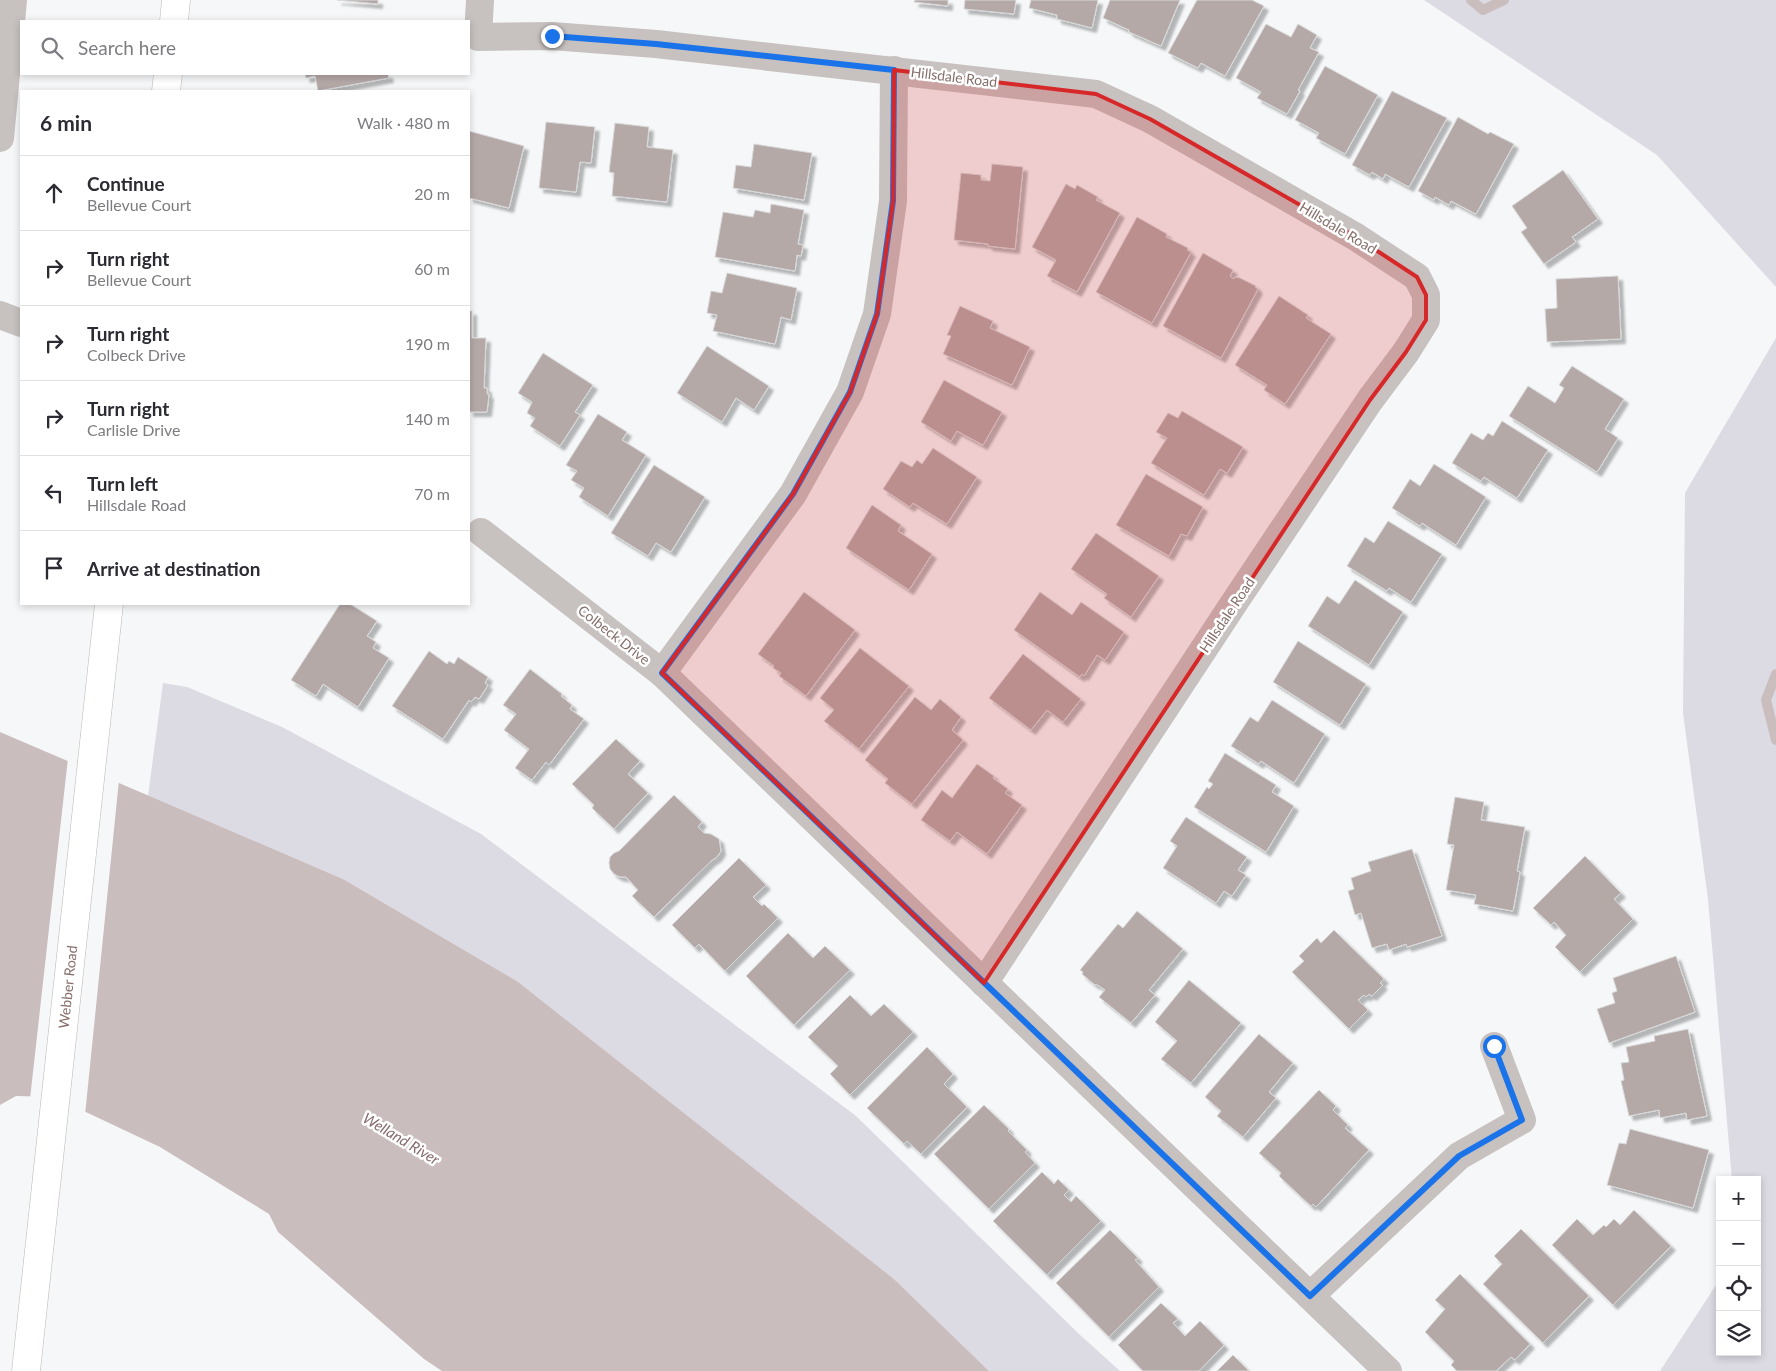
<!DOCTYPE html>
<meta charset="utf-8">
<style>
:root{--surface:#fff;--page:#f7f7f7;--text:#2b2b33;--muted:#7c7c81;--line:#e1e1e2}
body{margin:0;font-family:Lato,sans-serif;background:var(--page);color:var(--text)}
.controls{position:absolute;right:15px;bottom:15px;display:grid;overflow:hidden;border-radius:0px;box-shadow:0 2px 8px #0003}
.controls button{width:45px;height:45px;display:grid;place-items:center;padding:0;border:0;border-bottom:1px solid var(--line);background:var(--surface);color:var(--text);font:25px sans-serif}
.stop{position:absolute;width:15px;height:15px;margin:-11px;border:4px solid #1a73e8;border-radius:50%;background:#fff}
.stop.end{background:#1a73e8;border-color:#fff;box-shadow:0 1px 5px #0008}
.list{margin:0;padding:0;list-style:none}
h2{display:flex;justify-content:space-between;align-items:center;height:65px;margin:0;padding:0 20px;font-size:21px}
h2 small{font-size:16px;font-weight:400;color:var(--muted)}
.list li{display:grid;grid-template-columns:32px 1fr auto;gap:15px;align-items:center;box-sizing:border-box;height:75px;padding:0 20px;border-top:1px solid var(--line)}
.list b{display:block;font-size:19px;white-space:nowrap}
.list p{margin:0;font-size:16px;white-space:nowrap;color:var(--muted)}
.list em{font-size:16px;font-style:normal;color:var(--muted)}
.icon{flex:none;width:28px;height:28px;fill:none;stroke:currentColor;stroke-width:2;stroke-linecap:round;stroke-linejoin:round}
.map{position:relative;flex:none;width:1776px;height:1371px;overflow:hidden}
.search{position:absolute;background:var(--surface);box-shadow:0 2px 8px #0003;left:20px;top:20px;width:450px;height:55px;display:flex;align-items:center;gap:12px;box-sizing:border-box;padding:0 18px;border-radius:0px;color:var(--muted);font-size:19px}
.panel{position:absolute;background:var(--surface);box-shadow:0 2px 8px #0003;left:20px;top:90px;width:450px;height:515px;border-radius:0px}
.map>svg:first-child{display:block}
.green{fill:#dcdae2}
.water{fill:#cabdbe}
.pier{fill:#f6f7f8}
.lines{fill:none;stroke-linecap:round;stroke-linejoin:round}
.stream{stroke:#cabdbe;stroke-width:10}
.building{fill:#b5a9a8;stroke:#d8d9da;filter:url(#shadow)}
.major-casing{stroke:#bcb5b4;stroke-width:29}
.minor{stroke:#c7c1c0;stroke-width:28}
.major{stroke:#fff;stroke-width:28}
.route{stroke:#1a73e8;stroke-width:6}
.marked{fill:#d62828;fill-opacity:0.2;stroke:#d62828;stroke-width:4;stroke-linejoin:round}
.labels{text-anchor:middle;stroke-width:5;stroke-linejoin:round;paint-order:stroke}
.street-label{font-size:14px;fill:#856e6a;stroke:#fff}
.water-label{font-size:15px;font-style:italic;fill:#876b6c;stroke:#fff}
</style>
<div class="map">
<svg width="1776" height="1371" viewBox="0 0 1776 1371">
<defs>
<filter id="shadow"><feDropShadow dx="4.5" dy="4.5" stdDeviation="1" flood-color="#0004"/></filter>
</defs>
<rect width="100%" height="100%" fill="#f6f7f8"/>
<!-- green -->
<g class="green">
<polygon points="1424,0 1776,0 1776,287 1657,155"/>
<polygon points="1776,338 1776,1371 1660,1371 1720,1279 1720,1352 1757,1352 1757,1180 1732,1180 1708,899 1683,713 1685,493"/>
<polygon points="163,683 187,687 282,727 481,834 856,1116 1079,1334 1120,1371 989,1371 894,1279 517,981 343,879 148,796"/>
</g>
<!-- water -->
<polygon class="water" points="0,732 343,879 517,981 894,1279 989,1371 442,1371 424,1359 278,1232 269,1214 160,1147 54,1097 16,1096 0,1105"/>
<!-- pier -->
<polygon class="pier" points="68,758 119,780 85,1115 53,1100 30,1099"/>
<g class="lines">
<!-- stream -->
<g class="stream">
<polyline points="1471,0 1483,10 1504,0"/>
<polyline points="1776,674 1766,700 1776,740"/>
</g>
</g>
<!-- building -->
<g class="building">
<polygon points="337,0 378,0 378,4"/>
<polygon points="915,0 948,0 948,6 914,2"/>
<polygon points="965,0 1016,0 1014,14 964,9"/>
<polygon points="1031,0 1098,0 1092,28 1057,19 1057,15 1029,8"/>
<polygon points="1110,0 1180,0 1161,46 1129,32 1129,30 1103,18"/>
<polygon points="1197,0 1252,0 1264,6 1225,76 1201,63 1198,68 1168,53"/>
<polygon points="1266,24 1291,37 1298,24 1317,35 1310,48 1319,52 1298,90 1300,91 1287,114 1257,98 1261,92 1236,78"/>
<polygon points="1325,66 1378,95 1345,154 1316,138 1319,133 1295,120"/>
<polygon points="305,74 388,74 389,78 318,91 315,76 306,78"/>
<polygon points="1392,91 1447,118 1409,187 1385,174 1383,179 1372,172 1370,175 1352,165"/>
<polygon points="1458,117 1488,134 1490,132 1514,144 1476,214 1451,201 1449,205 1435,197 1434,200 1418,191"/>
<polygon points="546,122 595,127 591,163 580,162 576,192 539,188"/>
<polygon points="615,123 649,127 647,147 673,150 667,202 612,196 614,173 609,172"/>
<polygon points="469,131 524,146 509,208 469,198"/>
<polygon points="754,144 812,153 804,200 733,188 736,165 751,167"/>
<polygon points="992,164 1023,167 1015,249 988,246 988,244 954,240 961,173 981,175 981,180 990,181"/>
<polygon points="1563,170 1598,219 1572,237 1576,242 1544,264 1521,232 1527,228 1512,206"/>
<polygon points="1066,184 1075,189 1077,185 1098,197 1096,200 1120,213 1077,292 1047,276 1056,260 1032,247"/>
<polygon points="771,204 804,210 798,244 803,245 801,256 797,255 795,271 715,257 723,212 753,217 755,210 770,213"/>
<polygon points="1137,217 1167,234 1166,237 1188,248 1187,250 1191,252 1152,323 1096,292"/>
<polygon points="1203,253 1233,270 1230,276 1234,279 1235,277 1240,278 1256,286 1255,287 1258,289 1221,358 1163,326"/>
<polygon points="727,273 797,288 791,320 781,317 775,344 713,331 717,315 707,313 711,291 722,293"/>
<polygon points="1618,276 1621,339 1547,342 1545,309 1557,308 1556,279"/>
<polygon points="1279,296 1308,315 1306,318 1331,334 1285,404 1264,390 1267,385 1235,365"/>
<polygon points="960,306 993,321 990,328 1030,347 1012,385 943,354 951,336 947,335"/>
<polygon points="469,311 472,311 472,338 486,338 484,388 487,388 487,394 489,394 487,412 469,412"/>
<polygon points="707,346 769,386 754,410 736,398 722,422 677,393"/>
<polygon points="543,353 593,385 575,412 580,415 560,446 530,426 535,418 527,413 532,402 518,393"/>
<polygon points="1572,366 1624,399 1605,429 1618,438 1597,472 1509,416 1528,386 1555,403 1564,388 1559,385"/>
<polygon points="944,380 1002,412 983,445 957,431 951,441 921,422"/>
<polygon points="1182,411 1243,447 1227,473 1220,469 1204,495 1151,463 1167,438 1156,432 1168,413 1178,418"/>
<polygon points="598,414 627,432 622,440 646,455 608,516 579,497 584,488 571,480 577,471 566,465"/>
<polygon points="1502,421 1548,450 1517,498 1484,477 1481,481 1452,463 1471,433 1483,440 1488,433 1493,436"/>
<polygon points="933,448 977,477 947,524 913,503 910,507 883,489 901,461 912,467 917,460 922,464"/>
<polygon points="1434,464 1486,497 1456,545 1422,523 1420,526 1392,508 1410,479 1420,486"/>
<polygon points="654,465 705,497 671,552 656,543 648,556 611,533"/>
<polygon points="1146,474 1203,507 1187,536 1181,534 1169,556 1116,525"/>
<polygon points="872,505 901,525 898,531 932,554 909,590 846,548"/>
<polygon points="1388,521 1442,554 1411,602 1389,588 1387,591 1347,566 1365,537 1374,543"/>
<polygon points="1096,533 1159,576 1131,617 1104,598 1107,594 1071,569"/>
<polygon points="1355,580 1403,612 1369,665 1308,626 1327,596 1339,604"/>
<polygon points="804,592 855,630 806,696 779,676 781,673 773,668 774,666 758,654"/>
<polygon points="1040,592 1072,615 1081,602 1124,632 1105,660 1097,655 1084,676 1082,674 1080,677 1014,630"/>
<polygon points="340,604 350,604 377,621 367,636 376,642 373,648 389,658 358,707 323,684 316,696 291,680"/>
<polygon points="1298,641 1366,684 1340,725 1273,682"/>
<polygon points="860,648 909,686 859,749 824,721 834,710 820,698"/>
<polygon points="429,651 447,664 449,661 454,664 458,657 488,677 485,683 488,685 479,699 475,697 471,702 469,700 443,739 392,706"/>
<polygon points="1023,654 1081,699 1063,722 1047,710 1031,730 989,698"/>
<polygon points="530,669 562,694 561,696 572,705 570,709 584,719 549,765 546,762 532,780 515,768 529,749 504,730 516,714 503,705"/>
<polygon points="915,697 931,710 940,699 961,717 952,730 963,740 912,804 885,783 888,779 865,760"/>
<polygon points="1272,700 1325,734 1294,783 1261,761 1259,764 1231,746 1250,717 1258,722"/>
<polygon points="616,739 640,761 628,774 648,793 614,829 592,808 594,805 572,784"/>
<polygon points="1225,753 1276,785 1272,792 1294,806 1266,852 1194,807 1207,787 1209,789 1213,784 1208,781"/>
<polygon points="977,764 994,776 993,778 1008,789 1005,793 1022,805 987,854 957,832 950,841 921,820 942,790 952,798"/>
<polygon points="674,795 702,822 698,827 704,833 711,834 719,839 721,851 717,857 711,861 654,917 632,896 638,890 626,877 620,877 614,874 610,869 609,863 610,857 614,853 619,851"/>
<polygon points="1455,797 1484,802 1481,820 1525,827 1517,871 1520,872 1513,911 1474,904 1476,895 1446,890 1454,845 1447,844"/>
<polygon points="1186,817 1247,857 1238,870 1246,875 1232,896 1224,891 1216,903 1163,868 1177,846 1170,841"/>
<polygon points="1412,849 1442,936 1407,947 1406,944 1389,950 1387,944 1372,948 1361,913 1355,915 1348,891 1354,889 1351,878 1371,871 1368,862"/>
<polygon points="1585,856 1621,893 1614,899 1633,919 1580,972 1555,947 1566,935 1554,922 1551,925 1533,908"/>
<polygon points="739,858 766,885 753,897 762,906 764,904 778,918 725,971 699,944 695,948 672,925"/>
<polygon points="1137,911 1183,949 1149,990 1155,995 1131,1023 1099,997 1105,990 1096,984 1095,985 1082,974 1083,972 1080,970 1118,924 1123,928"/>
<polygon points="1334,930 1384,979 1380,983 1383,985 1372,996 1369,994 1366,997 1364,995 1358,1000 1368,1010 1349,1029 1292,972 1304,961 1299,956 1317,938 1321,943"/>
<polygon points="788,933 813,958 825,946 850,970 794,1025 746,976"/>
<polygon points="1676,956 1695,1012 1609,1043 1597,1009 1615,1003 1612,993 1617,991 1613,978"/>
<polygon points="1189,980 1241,1023 1191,1083 1161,1059 1177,1041 1155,1022"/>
<polygon points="850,995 871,1016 884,1004 913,1032 850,1095 830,1074 838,1066 808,1037"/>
<polygon points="1688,1029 1707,1116 1687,1120 1686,1113 1660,1118 1659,1110 1629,1116 1621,1081 1624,1080 1621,1063 1629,1062 1626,1047 1655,1041 1654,1036"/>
<polygon points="1259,1034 1293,1063 1269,1092 1276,1098 1243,1137 1217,1116 1221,1111 1205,1097"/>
<polygon points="927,1047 953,1074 944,1084 967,1107 921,1154 907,1141 904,1144 867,1108"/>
<polygon points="1319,1090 1336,1106 1333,1110 1348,1125 1345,1128 1369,1150 1316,1207 1313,1204 1311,1206 1300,1196 1279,1176 1281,1173 1259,1153"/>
<polygon points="984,1105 1009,1129 1008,1131 1027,1150 1025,1152 1035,1163 989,1209 934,1154"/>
<polygon points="1630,1129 1709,1150 1693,1208 1607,1185 1619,1143 1626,1144"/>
<polygon points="1042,1172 1054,1184 1058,1179 1069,1190 1064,1195 1071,1202 1076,1196 1101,1221 1047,1275 993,1221"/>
<polygon points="1634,1210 1671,1246 1613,1305 1552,1245 1577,1219 1593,1235 1604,1225 1606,1227 1614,1219 1620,1225"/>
<polygon points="1521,1229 1589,1296 1543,1343 1483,1284 1502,1264 1494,1256"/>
<polygon points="1110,1230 1138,1258 1135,1260 1159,1287 1109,1337 1056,1283"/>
<polygon points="1460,1274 1530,1344 1515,1360 1511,1357 1496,1371 1457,1371 1451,1365 1454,1361 1425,1332 1445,1309 1435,1300"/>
<polygon points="1161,1303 1178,1319 1173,1323 1185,1336 1200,1321 1224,1345 1199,1371 1143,1371 1118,1345"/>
<polygon points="1233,1355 1249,1371 1217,1371"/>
</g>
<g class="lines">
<defs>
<g id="major">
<polyline points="174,21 176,0"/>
<polyline points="166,91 168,74"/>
<polyline points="26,1371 109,604"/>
</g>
</defs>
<!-- major casing -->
<use href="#major" class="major-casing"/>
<!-- minor -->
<g class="minor">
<polyline points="480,0 478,37 552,36 656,44 1096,94 1150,119 1356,237 1417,277 1426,295 1426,320 1406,352 1370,400 1236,600 984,983"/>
<polyline points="0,138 13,0"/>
<polyline points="0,315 21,323"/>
<polyline points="481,532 662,673 1388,1371"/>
<polyline points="662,673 793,494 850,392 877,314 893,201 894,70"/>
<polyline points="1310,1296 1459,1156 1522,1120 1494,1046"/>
</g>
<!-- major -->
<use href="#major" class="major"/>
</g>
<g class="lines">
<!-- route -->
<polyline class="route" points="552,36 656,44 894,70 893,201 877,314 850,392 793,494 662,673 1310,1296 1459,1156 1522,1120 1494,1046"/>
</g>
<!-- marked area -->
<path class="marked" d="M894 70 1096 94 1150 119 1356 237 1417 277 1426 295V320L1406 352 1370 400 984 983 662 673 793 494 850 392 877 314 893 201Z"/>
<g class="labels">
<!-- street labels -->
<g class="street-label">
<text transform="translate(954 77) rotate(7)" y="5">Hillsdale Road</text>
<text transform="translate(1338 228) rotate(31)" y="5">Hillsdale Road</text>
<text transform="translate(1227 615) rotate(-56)" y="5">Hillsdale Road</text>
<text transform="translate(614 635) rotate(38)" y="5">Colbeck Drive</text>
<text transform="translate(68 987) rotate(-84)" y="5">Webber Road</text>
</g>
<!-- water labels -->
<g class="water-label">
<text transform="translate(401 1139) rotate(31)" y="5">Welland River</text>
</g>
</g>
</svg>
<div class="controls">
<button>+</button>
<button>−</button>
<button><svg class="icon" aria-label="locate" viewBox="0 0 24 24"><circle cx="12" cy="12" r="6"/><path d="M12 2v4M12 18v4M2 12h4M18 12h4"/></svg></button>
<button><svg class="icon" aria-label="layers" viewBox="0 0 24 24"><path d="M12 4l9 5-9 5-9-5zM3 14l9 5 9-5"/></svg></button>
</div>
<div class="stop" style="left:1494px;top:1046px"></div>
<div class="stop end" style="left:552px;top:36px"></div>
<div class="search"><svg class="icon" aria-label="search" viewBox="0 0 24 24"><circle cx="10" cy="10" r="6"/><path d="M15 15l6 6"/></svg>Search here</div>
<section class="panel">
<h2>6 min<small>Walk · 480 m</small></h2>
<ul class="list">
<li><svg class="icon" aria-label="ahead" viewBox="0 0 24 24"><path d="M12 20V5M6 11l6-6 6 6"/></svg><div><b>Continue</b><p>Bellevue Court</p></div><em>20 m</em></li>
<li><svg class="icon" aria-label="right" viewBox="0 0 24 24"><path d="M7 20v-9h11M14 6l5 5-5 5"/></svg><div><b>Turn right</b><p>Bellevue Court</p></div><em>60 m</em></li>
<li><svg class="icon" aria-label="right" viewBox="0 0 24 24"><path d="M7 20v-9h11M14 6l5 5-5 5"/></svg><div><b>Turn right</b><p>Colbeck Drive</p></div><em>190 m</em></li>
<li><svg class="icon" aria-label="right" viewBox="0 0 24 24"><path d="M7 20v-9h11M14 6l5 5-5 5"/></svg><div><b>Turn right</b><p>Carlisle Drive</p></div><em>140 m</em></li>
<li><svg class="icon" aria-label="left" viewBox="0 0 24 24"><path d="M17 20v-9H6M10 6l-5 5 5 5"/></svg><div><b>Turn left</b><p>Hillsdale Road</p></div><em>70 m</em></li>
<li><svg class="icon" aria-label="arrive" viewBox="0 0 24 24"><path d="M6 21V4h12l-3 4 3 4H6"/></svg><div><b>Arrive at destination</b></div></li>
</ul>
</section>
</div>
